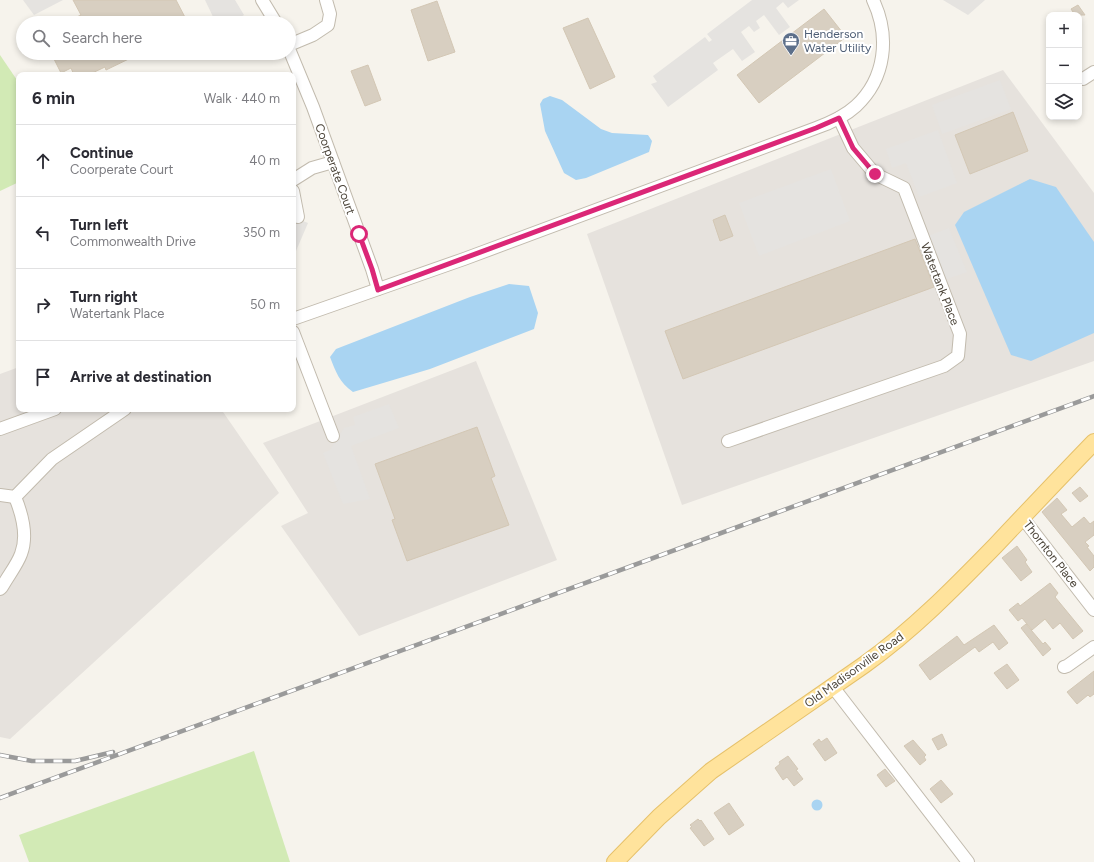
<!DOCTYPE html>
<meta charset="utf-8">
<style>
:root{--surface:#fff;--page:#f2f2f3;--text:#2b2b33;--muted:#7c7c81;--line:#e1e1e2}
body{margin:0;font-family:Figtree,sans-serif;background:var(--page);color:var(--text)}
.controls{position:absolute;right:12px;top:12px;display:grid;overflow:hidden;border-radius:8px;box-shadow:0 2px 6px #0003}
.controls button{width:36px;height:36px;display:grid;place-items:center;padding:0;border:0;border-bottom:1px solid var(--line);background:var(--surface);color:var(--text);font:20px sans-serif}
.stop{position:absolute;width:12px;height:12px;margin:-9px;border:3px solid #db2777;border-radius:50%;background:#fff}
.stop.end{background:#db2777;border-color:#fff;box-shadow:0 1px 4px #0008}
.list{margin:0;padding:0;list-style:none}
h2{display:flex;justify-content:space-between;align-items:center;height:52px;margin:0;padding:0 16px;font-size:17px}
h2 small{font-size:13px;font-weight:400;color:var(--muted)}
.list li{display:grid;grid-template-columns:26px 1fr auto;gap:12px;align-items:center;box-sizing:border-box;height:72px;padding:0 16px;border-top:1px solid var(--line)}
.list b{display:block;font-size:15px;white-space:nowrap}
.list p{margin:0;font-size:13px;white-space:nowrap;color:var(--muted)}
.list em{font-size:13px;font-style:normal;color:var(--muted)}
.icon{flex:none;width:22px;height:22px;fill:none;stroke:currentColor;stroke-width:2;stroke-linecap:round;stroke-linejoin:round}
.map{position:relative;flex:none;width:1094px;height:862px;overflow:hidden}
.search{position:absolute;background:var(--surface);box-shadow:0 2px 6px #0003;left:16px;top:16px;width:280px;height:44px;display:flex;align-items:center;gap:10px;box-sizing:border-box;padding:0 14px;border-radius:22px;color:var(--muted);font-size:15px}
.panel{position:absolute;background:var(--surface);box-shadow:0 2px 6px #0003;left:16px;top:72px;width:280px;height:340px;border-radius:8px}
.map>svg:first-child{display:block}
.industrial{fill:#e6e2dd}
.green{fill:#d2eab5}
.parking{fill:#e5e3e0}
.water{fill:#a9d4f2}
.building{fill:#d8cfc1;stroke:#d3c7b4}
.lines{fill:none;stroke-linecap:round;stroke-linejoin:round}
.minor-casing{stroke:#c2bbae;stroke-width:14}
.major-casing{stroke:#e6c16a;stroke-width:18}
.minor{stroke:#fff;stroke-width:12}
.major{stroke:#ffe39c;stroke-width:16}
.rail-casing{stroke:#9a9a9a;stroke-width:4.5}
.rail{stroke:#fff;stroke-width:3;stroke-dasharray:9;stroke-linecap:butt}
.route{stroke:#db2777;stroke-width:5}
.labels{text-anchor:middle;stroke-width:4;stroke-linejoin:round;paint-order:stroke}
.service-label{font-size:12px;fill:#4e5e75;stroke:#fff;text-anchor:start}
.street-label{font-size:12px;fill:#4b4439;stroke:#fff}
</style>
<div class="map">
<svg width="1094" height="862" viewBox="0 0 1094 862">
<rect width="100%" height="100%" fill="#f6f3ec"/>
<!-- industrial -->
<g class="industrial">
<polygon points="1003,70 1094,193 1094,361 682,505 587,234"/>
<polygon points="476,361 557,560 359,636 281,526 308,513 263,443"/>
<polygon points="19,367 19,409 221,409 279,493 10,739 0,737 0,374"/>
</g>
<!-- green -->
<g class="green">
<polygon points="0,55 19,83 19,182 0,191"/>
<polygon points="254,751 290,862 29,862 19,835"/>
</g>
<!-- parking -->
<g class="parking">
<polygon points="23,0 63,0 34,15"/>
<polygon points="205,0 235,0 244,15 230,23 216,23"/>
<polygon points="752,0 799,0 788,8 783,2 776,8 790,27 779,35 764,15 756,21 760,28 754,32 749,26 741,32 755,52 742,61 733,49 713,63 718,70 668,107 651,84 657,82 653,76 705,37 709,42 712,40 707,34"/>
<polygon points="943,0 985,0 968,15"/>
<polygon points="1000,80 1011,109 942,134 932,105"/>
<polygon points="938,130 957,183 919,197 906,163 892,168 886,149"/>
<polygon points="831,169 850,221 759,256 739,203"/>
<polygon points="293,217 308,223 293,258"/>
<polygon points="949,228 967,272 944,280 928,236"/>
<polygon points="389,404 399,428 351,446 370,499 343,504 323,453 330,450 344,428 355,425 353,417"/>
</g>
<!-- water -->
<g class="water">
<polygon points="550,96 562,100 601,129 612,133 648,135 652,141 649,152 586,178 576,180 564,173 545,131 540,104 543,99"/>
<polygon points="1030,179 1056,187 1094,242 1094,333 1031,361 1011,355 955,225 964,212"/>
<path d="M509 284 529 286 538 313 534 329 430 369 353 392C339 382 336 372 330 357L336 349 470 297Z"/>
<circle cx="817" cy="805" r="5.5"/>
</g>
<!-- building -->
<g class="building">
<polygon points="73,0 176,0 188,23 64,23 81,15"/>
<polygon points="437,1 455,52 428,61 411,10"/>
<polygon points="1078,5 1085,15 1075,15 1071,9"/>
<polygon points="824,9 846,37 759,103 737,75"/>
<polygon points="588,18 615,77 590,89 563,28"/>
<polygon points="51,53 141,53 106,70 105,67 88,75 74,75 71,68 61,73"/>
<polygon points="368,65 381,100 365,106 351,71"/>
<polygon points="1013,112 1028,151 970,174 955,135"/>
<polygon points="725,215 733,236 720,241 713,220"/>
<polygon points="915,239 934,287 683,379 665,331"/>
<polygon points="477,427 495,476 491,478 509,525 407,561 392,520 395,519 375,464"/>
<polygon points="1080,487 1088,496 1080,502 1072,493"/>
<polygon points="1057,498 1067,510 1061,514 1072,527 1084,517 1090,524 1094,521 1094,535 1085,542 1089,546 1087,547 1094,556 1094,567 1090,571 1042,512"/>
<polygon points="1017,546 1027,560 1025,562 1032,572 1021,581 1002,558"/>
<polygon points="1050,583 1058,593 1055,597 1083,631 1073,639 1060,623 1053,629 1045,619 1032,630 1022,618 1018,621 1009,610 1018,603 1020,606"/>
<polygon points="1026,624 1043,644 1045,642 1051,649 1043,656 1021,628"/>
<polygon points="994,625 1008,643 999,650 993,642 979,652 975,647 930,680 919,665 957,636 964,645"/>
<polygon points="1007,664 1019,680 1007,689 994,673"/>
<polygon points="1094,671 1094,694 1090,697 1088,695 1077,704 1067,692"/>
<polygon points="942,734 947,745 938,750 932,739"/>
<polygon points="827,738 837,753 825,761 813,744 819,739 821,742"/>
<polygon points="913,740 926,755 924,757 926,760 920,765 904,746"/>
<polygon points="788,756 798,769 796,770 803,779 794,786 787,777 783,780 775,768 780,764 779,762"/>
<polygon points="885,769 895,781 886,787 877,775"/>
<polygon points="941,780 953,794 941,803 930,789"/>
<polygon points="729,803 744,825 729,835 714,813"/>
<polygon points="698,819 700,821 701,820 714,839 704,846 690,828 692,827 690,825"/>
</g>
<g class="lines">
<defs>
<g id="minor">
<polyline points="262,0 276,23"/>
<polyline points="289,45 313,35 328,25 330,14 326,0"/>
<polyline points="289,49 313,107 372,269 378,289"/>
<polyline points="1083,79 1094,72"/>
<polyline points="293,180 312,168 333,162"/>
<polyline points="293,191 298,217"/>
<path d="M293 319 464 259 816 128C830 123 844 117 856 106 886 78 890 36 873 0"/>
<polyline points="293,332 333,436"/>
<polyline points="0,429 55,409"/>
<polyline points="728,441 944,366 958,356 960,334 904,188 875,174 853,148 839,118"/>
<polyline points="0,495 15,497 52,459 125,409"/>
<polyline points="1022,517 1094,610"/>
<path d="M0 589 2 587C8 576 17 565 21 554 28 536 22 514 15 497"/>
<polyline points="1064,667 1067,666 1094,647"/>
<polyline points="833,687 968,862"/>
</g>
<path id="major" d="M615 862 659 817 711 771 864 665C913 630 954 588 995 546 1028 511 1061 476 1094 442"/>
</defs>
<!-- minor casing -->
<use href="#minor" class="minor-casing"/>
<!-- major casing -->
<use href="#major" class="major-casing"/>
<!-- minor -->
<use href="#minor" class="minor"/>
<!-- major -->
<use href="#major" class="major"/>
<defs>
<g id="rail">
<polyline points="0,755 32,761 75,761 113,752"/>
<polyline points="0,798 1094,396"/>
</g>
</defs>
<!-- rail casing -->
<use href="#rail" class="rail-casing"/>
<!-- rail -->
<use href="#rail" class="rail"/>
</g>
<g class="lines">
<!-- route -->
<polyline class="route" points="359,234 372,269 378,290 816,128 839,118 853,148 875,174"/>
</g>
<!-- icons -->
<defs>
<symbol id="office-pin" viewBox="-11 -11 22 30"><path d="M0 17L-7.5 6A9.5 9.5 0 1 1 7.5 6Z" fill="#5c6f8a" stroke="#fff"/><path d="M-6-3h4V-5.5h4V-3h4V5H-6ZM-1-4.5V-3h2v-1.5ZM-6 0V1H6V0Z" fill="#fff"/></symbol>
</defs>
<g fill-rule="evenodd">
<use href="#office-pin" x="781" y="31" width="20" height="27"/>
</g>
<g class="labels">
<!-- service labels -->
<g class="service-label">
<text x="804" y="38">Henderson<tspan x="804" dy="14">Water Utility</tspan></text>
</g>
<!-- street labels -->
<g class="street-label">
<text transform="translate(335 169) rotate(70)" y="4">Coorperate Court</text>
<text transform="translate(940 284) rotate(69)" y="4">Watertank Place</text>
<text transform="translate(1051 554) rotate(52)" y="4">Thornton Place</text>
<text transform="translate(854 670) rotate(-36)" y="4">Old Madisonville Road</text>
</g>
</g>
</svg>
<div class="controls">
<button>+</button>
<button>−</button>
<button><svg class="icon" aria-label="layers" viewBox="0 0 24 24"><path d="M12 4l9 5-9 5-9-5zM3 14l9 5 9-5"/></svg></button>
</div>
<div class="stop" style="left:359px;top:234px"></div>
<div class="stop end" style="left:875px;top:174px"></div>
<div class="search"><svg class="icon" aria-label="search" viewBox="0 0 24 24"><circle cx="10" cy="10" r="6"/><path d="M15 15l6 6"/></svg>Search here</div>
<section class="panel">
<h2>6 min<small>Walk · 440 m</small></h2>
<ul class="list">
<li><svg class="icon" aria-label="ahead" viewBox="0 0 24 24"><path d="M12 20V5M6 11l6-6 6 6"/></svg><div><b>Continue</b><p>Coorperate Court</p></div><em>40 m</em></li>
<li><svg class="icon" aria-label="left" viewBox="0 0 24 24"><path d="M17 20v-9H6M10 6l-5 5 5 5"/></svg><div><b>Turn left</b><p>Commonwealth Drive</p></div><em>350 m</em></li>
<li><svg class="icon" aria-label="right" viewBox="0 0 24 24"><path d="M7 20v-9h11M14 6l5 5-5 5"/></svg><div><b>Turn right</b><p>Watertank Place</p></div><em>50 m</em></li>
<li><svg class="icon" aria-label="arrive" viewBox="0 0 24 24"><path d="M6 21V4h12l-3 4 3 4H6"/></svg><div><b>Arrive at destination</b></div></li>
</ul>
</section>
</div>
